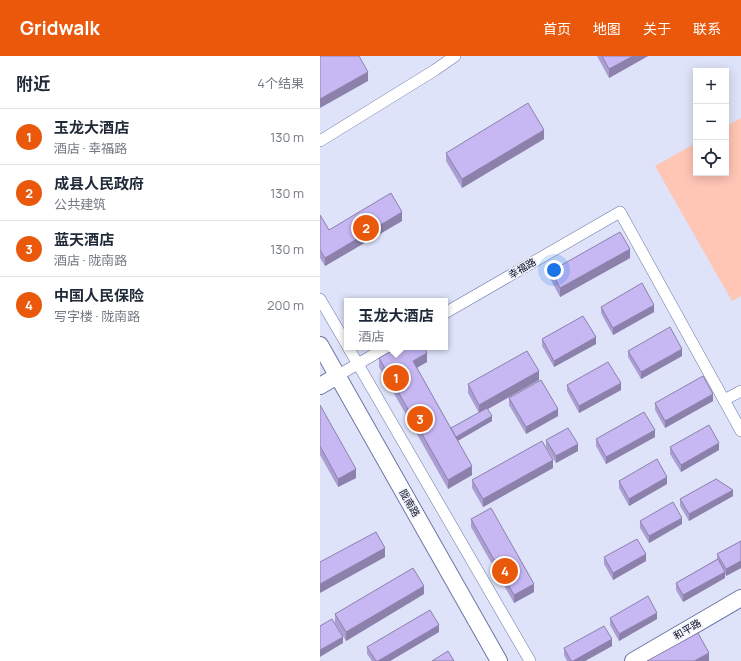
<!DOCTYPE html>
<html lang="zh">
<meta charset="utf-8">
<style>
:root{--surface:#fff;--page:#f6f6f7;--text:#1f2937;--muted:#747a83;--line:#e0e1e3;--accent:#ea580c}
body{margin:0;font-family:Manrope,"Noto Sans SC",sans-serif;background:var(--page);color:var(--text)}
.controls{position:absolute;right:12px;top:12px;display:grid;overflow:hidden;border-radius:0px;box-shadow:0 2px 10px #0003}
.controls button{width:36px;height:36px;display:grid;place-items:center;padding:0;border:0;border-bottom:1px solid var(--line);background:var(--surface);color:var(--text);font:20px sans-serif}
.you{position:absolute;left:234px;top:214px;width:14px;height:14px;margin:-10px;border:3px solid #fff;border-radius:50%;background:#1a73e8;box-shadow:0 0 0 6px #1a73e833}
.badge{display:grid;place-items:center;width:26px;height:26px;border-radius:50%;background:var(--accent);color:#fff;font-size:13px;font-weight:700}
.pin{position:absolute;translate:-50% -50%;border:2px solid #fff;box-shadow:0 1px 4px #0006}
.popup{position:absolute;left:24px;top:242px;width:104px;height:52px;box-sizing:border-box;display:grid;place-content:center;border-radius:0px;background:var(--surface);filter:drop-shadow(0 1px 3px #0005);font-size:13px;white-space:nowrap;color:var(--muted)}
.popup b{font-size:15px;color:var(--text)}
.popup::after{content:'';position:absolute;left:50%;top:100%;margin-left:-8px;border:8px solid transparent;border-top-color:var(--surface)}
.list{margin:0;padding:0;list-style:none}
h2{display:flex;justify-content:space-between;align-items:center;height:52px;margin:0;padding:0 16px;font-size:17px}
h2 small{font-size:13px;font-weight:400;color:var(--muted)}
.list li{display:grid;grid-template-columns:26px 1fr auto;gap:12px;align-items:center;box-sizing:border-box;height:56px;padding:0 16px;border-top:1px solid var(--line)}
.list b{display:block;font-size:15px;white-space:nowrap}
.list p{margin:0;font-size:13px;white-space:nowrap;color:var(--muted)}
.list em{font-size:13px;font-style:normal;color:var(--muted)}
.icon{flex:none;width:22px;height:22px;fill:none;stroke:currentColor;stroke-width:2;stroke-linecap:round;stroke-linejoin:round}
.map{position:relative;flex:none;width:421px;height:605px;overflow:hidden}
header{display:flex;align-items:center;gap:24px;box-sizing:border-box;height:56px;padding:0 20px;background:var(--accent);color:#fff}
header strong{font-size:19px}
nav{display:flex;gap:22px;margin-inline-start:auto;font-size:14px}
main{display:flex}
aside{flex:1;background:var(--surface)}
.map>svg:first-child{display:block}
.green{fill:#ffc5b5}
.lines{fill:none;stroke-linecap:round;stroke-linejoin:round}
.street-casing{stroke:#6d76a6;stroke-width:12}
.secondary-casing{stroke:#6d76a6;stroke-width:18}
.street{stroke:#fff;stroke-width:11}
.secondary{stroke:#fff;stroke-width:16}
.wall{fill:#ab9ed2}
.shaded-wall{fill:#8b81ab}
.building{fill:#c7b8f4;stroke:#8b81ab}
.labels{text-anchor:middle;stroke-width:3;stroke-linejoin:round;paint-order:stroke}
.street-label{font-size:10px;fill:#0c0e21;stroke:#eef1fc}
</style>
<header>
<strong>Gridwalk</strong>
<nav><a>首页</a><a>地图</a><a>关于</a><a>联系</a></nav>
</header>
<main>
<aside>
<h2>附近<small>4个结果</small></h2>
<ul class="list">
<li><span class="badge">1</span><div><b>玉龙大酒店</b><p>酒店 · 幸福路</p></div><em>130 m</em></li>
<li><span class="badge">2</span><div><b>成县人民政府</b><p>公共建筑</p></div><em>130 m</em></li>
<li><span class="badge">3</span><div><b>蓝天酒店</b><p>酒店 · 陇南路</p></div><em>130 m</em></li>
<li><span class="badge">4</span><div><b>中国人民保险</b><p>写字楼 · 陇南路</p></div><em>200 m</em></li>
</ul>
</aside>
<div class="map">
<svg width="421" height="605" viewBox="0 0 421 605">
<rect width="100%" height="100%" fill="#dee3f9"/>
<!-- green -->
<polygon class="green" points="421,62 421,240 412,245 335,110 376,87 376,117 406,117 406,70"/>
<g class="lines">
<defs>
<g id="street">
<polyline points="0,85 115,14 135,0"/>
<polyline points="0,243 27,289"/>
<polyline points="125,257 300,156 404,344"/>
<polyline points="28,291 210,605"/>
<polyline points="17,320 67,291"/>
<polyline points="421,335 404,344 421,375"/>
</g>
<g id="secondary">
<polyline points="0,289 179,605"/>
<polyline points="0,330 17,320"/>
<polyline points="313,605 421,542"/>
</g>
</defs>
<!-- street casing -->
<use href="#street" class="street-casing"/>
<!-- secondary casing -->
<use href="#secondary" class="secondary-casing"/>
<!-- street -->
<use href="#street" class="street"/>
<!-- secondary -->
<use href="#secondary" class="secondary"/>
</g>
<!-- wall -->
<g class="wall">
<polygon points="277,0 328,0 289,22"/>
<polygon points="224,83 142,132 126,105 126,97"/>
<polygon points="0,159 9,174 82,165 5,210 0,202"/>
<polygon points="310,202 240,241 231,224 231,215"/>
<polygon points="281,251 334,256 293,279 281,257"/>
<polygon points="222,283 276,288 234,311 222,290"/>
<polygon points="308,295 362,300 321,323 308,301"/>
<polygon points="59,302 107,306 96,312 131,372 159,357 148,337 148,328 219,324 168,353 172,365 138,384 152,419 128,433 59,311"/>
<polygon points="247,329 301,334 259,357 247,335"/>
<polygon points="189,342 238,360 206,378 189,349"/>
<polygon points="393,345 345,372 335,354 335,347"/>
<polygon points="0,349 36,422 18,431 0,399"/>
<polygon points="335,381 286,408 276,390 276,383"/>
<polygon points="226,384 258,395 236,407 226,391"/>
<polygon points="350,391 399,394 361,416 350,398"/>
<polygon points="233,412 163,451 152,432 152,424"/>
<polygon points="299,425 347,428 309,450 299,432"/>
<polygon points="413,440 369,465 360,450 360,443"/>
<polygon points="151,463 214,536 194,547 151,471"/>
<polygon points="320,465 362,468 329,487 320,472"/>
<polygon points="421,485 421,512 406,520 405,518 405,522 363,546 356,534 356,527 397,503 397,498"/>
<polygon points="284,501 326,505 293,524 284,508"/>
<polygon points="104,538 26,585 15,567 15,558"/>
<polygon points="290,562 337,563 299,585 290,569"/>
<polygon points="119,576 70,605 52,605 47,598 47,591"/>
<polygon points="292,590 265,605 247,605 244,599 244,592"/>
</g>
<!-- shaded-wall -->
<g class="shaded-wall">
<polygon points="313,0 328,0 289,22 289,13"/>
<polygon points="48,16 48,25 0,52 0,43"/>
<polygon points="224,74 224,83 142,132 142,123"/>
<polygon points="82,156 82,165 5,210 5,202"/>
<polygon points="310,193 310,202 240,241 240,232"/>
<polygon points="334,249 334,256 293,279 293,272"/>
<polygon points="276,281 276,288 234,311 234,305"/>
<polygon points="362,293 362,300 321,323 321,316"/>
<polygon points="107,297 107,306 93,314 93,305"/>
<polygon points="219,315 219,324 159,358 159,349"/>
<polygon points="301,327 301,334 259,357 259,350"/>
<polygon points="393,338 393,345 345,372 345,365"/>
<polygon points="238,353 238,360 206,378 206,371"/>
<polygon points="172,360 172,365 136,386 136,381"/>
<polygon points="335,374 335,381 286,408 286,401"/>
<polygon points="399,387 399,394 361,416 361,409"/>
<polygon points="258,388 258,395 236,407 236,400"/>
<polygon points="233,404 233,412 163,451 163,443"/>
<polygon points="152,410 152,419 128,433 128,424"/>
<polygon points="36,413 36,422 18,431 18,423"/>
<polygon points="347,421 347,428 309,450 309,443"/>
<polygon points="413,434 413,440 369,465 369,458"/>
<polygon points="362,462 362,468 329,487 329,480"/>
<polygon points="65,492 65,501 0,537 0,528"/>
<polygon points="326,498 326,505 293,524 293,517"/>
<polygon points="421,505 421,512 406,520 406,513"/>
<polygon points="405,516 405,522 363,546 363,539"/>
<polygon points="214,528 214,536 194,547 194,539"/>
<polygon points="104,530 104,538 26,585 26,576"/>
<polygon points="337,557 337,563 299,585 299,578"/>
<polygon points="119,569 119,576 70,605 58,605"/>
<polygon points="23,581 23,587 0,601 0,594"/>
<polygon points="292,583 292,590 265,605 253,605"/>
<polygon points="389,597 389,605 374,605"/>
</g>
<!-- building -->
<g class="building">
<polygon points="0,0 39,0 48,16 0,43"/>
<polygon points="282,0 313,0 289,13"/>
<polygon points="208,47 224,74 142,123 126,97"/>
<polygon points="71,137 82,156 5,202 0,194 0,159 9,174"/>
<polygon points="300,176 310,193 240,232 231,215"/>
<polygon points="322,227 334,249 293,272 281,251"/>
<polygon points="263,260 276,281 234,305 222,283"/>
<polygon points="350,271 362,293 321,316 308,295"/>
<polygon points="79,291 104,291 107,297 93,305 152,410 128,424 59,302"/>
<polygon points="207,295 219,315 159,349 148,328"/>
<polygon points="288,306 301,327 259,350 247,329"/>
<polygon points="383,320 393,338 345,365 335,347"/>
<polygon points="221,324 238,353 206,371 189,342"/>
<polygon points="0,349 36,413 18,423 0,390"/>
<polygon points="167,352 172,360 136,381 131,372"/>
<polygon points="324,356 335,374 286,401 276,383"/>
<polygon points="389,369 399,387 361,409 350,391"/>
<polygon points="248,372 258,388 236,400 226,384"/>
<polygon points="222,385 233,404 163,443 152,424"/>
<polygon points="337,403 347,421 309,443 299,425"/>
<polygon points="396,423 413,434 369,458 360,443"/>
<polygon points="353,446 362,462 329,480 320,465"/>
<polygon points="171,452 214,528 194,539 151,463"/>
<polygon points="56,476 65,492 0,528 0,506"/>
<polygon points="317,483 326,498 293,517 284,501"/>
<polygon points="421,485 421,505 406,513 397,498"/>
<polygon points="398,503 405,516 363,539 356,527"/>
<polygon points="93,512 104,530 26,576 15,558"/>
<polygon points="328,540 337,557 299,578 290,562"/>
<polygon points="110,554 119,569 58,605 56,605 47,591"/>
<polygon points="12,563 23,581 0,594 0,570"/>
<polygon points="284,570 292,583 253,605 251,605 244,592"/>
<polygon points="378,577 389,597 374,605 327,605"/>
<polygon points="128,595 134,605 112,605"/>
</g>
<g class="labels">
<!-- street labels -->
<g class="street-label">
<text transform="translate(202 212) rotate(-30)" y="4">幸福路</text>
<text transform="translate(90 447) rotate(60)" y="4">陇南路</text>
<text transform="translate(367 573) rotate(-30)" y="4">和平路</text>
</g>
</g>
</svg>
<div class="controls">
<button>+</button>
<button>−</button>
<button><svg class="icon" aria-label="locate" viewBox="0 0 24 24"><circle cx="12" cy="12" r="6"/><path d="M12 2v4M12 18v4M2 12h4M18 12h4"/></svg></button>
</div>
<div class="you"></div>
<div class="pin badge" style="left:76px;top:322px">1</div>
<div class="popup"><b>玉龙大酒店</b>酒店</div>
<div class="pin badge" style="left:46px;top:172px">2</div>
<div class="pin badge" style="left:100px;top:363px">3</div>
<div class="pin badge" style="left:185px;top:515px">4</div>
</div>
</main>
